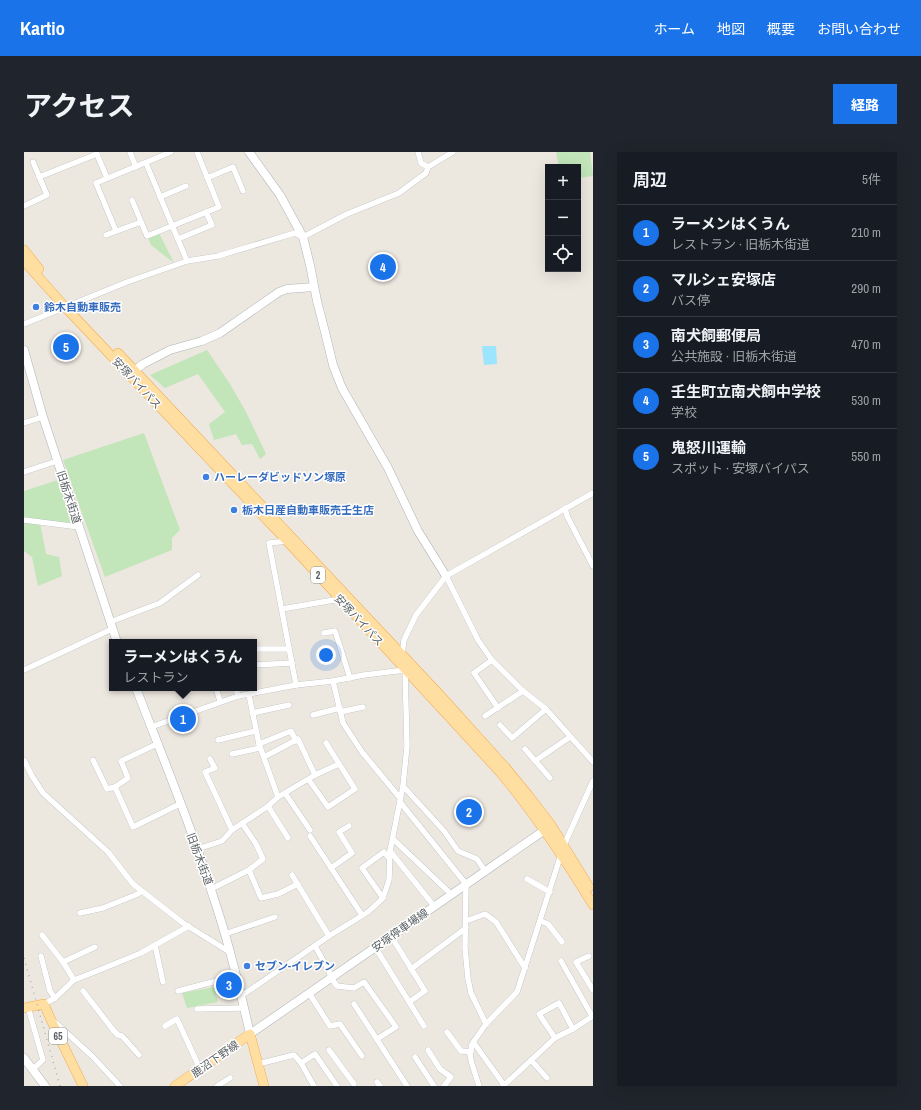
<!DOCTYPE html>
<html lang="ja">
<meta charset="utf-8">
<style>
:root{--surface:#171b24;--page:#20242c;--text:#f1f3f6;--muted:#9ea1a6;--line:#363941;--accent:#1a73e8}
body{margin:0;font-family:"Archivo Narrow","Noto Sans JP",sans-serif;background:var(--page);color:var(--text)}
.controls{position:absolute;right:12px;top:12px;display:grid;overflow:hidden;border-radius:0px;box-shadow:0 4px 16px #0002}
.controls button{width:36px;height:36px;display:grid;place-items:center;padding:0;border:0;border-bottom:1px solid var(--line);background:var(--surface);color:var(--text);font:20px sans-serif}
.you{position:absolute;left:302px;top:503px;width:14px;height:14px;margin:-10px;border:3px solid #fff;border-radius:50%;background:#1a73e8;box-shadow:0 0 0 6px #1a73e833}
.badge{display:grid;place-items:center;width:26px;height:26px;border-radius:50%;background:var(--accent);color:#fff;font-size:13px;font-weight:700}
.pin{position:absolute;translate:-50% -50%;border:2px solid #fff;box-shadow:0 1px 4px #0006}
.popup{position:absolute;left:85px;top:487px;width:148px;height:52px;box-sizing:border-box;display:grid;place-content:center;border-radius:0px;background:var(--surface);filter:drop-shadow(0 1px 3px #0005);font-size:13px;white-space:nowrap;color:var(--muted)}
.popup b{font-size:15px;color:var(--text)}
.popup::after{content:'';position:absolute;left:50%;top:100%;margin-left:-8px;border:8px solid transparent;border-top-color:var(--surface)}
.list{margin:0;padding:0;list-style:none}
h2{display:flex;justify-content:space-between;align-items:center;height:52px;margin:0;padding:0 16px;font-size:17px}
h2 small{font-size:13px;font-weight:400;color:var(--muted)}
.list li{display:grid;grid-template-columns:26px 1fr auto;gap:12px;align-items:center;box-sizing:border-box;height:56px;padding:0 16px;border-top:1px solid var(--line)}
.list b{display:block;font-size:15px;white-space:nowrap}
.list p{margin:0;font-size:13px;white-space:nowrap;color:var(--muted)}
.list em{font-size:13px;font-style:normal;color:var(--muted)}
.icon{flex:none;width:22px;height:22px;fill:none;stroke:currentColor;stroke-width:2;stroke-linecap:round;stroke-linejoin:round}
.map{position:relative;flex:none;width:569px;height:934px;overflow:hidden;border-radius:0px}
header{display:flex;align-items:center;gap:24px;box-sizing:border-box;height:56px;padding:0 20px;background:var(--accent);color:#fff}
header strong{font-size:19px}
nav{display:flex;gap:22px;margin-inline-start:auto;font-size:14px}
.intro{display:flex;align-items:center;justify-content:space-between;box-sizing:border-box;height:96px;padding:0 24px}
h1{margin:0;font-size:28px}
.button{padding:10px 18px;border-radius:0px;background:var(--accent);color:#fff;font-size:14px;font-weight:700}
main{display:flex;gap:24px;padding:0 24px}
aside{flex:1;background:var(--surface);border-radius:0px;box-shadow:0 4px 16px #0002}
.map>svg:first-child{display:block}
.green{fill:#c2e5ba}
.water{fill:#9ce5ff}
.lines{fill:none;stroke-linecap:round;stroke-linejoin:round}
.street-casing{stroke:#b0b4b8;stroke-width:6}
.secondary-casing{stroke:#afb5b8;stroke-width:9}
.primary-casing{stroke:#f5a94f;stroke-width:10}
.street{stroke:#fff;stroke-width:5.5}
.secondary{stroke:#fff;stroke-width:8}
.primary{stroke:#ffdfa1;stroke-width:9}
.rail{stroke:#afb0b1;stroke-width:1.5;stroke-dasharray:1 5;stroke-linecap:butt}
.shop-dot{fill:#3f7fe0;stroke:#fff;stroke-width:1.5}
.labels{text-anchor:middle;stroke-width:3;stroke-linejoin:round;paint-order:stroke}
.shield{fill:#fff;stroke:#8a8e90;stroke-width:1}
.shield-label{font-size:10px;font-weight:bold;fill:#585e61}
.shop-label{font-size:11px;font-weight:bold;fill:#366cbe;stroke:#fff;text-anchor:start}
.street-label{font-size:11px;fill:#585e61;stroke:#fff}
</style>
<header>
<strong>Kartio</strong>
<nav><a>ホーム</a><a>地図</a><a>概要</a><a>お問い合わせ</a></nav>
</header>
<div class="intro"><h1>アクセス</h1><a class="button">経路</a></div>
<main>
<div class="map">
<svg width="569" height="934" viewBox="0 0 569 934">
<rect width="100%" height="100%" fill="#ece7df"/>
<!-- green -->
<g class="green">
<polygon points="532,0 566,0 569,24 554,26 554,15 535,15"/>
<polygon points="135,81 150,111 127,93 124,86"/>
<polygon points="183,198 206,232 222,260 242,302 236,307 228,292 218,293 212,282 190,288 185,272 201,260 174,222 141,236 126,223"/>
<polygon points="120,281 156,378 148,386 148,398 81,425 39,308"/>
<polygon points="34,328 47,371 16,371 22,402 35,405 38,424 14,434 8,405 0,399 0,339"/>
<polygon points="190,835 194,850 163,856 158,841"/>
</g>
<!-- water -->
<polygon class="water" points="458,194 472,194 473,212 460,213"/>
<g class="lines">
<defs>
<g id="street">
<polyline points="72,0 83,26"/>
<polyline points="106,0 112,15"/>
<polyline points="394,0 397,11 404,15"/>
<polyline points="122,11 163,109"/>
<polyline points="15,25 73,2"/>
<polyline points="183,26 209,15 219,39"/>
<polyline points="136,45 162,34"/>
<polyline points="108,48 123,84 195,55 173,0"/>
<polyline points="0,54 23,43 9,10"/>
<polyline points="92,79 72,31 147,0"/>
<polyline points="82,83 117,70"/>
<polyline points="154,87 188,73 182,60"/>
<polyline points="0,172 103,130 163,109 194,104 271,81 279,85 323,62 375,41 402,21 404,15 429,0"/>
<polyline points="0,271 19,265"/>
<polyline points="0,320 33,309"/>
<polyline points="541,356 543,364 569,414"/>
<polyline points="0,368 55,375"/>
<polyline points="263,389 245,391 272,533"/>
<polyline points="422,424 454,488 468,508 499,539 522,557 569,610"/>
<polyline points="258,457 310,448"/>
<polyline points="86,470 136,451 174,423"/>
<polyline points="300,481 311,479 326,526"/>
<polyline points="230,497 265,497"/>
<polyline points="378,503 380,488 392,463 422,424 569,341"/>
<polyline points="468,508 450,521 474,556"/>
<polyline points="230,513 268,511"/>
<polyline points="0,518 88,477"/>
<polyline points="309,529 319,571 338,600 376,646"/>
<polyline points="192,536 196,549"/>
<polyline points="212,536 214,544"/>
<polyline points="316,560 339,555"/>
<polyline points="228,561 265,553"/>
<polyline points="289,563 316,556"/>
<polyline points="461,564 499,539"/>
<polyline points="476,573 488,586 522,557"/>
<polyline points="127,575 214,544 272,533 309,529 340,523 381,518"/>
<polyline points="194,588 232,579"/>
<polyline points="235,592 267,579 272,589"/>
<polyline points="501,597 526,626"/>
<polyline points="208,602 236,596"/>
<polyline points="240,605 274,587 291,623"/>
<polyline points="186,607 191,616 181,620 208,678"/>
<polyline points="0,608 8,624 19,641 84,700 109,732 159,771 207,801"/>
<polyline points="69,608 83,637 91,635 109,675 156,652"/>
<polyline points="511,609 546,585"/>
<polyline points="285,628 304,655 331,637 302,591"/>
<polyline points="379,634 383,594 381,517"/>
<polyline points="91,635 104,626 97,609 133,592"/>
<polyline points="261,641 286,678"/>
<polyline points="254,645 291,623 315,612"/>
<polyline points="376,650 442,732 441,796 444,827 447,841 462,872"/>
<polyline points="244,654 264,686"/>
<polyline points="286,684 338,763"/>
<polyline points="369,687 427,742"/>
<polyline points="173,697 189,692 198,689 208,678 243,655 254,645 235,592 225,543"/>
<polyline points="366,699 410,754"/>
<polyline points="307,716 328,701 315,680 325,674"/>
<polyline points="225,718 237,746 254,742 274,732"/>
<polyline points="268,723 305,784"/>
<polyline points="503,727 526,740"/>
<polyline points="187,737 225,718 239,707 232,692 218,671"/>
<polyline points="359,746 338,716 360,700 365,706"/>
<polyline points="56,761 79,756 114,742 117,739"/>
<polyline points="442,769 461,762 472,770 501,816"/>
<polyline points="517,769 524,772 538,790"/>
<polyline points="201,782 251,765"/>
<polyline points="18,783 39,810 50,828"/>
<polyline points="367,784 401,839 385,850"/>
<polyline points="131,793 139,830"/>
<polyline points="291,794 305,819 307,826 313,834 330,836 340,830 372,875 353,887"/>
<polyline points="351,795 400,874"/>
<polyline points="17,804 26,839 31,846"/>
<polyline points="565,804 552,810 569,838"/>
<polyline points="537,809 568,864"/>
<polyline points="39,810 71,795"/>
<polyline points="387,817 442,776"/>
<polyline points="59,839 90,879 94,883 98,884 115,903"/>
<polyline points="154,839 212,824"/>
<polyline points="285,841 306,874 316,872 338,904"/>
<polyline points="217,843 223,840 305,784 344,760 357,748 360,743 365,728 366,699 379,634 420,679 434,699 453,707 461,719"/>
<polyline points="20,852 31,846 50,828 68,821 117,801 165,774"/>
<polyline points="330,852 383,934"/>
<polyline points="4,855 19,908 9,917"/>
<polyline points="173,857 220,856"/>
<polyline points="29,869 32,871 69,905 96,934"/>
<polyline points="141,874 153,867 176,917"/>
<polyline points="423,880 437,899 447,900"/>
<polyline points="531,886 515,862 535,851 549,877"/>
<polyline points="450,891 480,933"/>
<polyline points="305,898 330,932"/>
<polyline points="404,898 416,917 427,925 420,934"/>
<polyline points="391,905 410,934"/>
<polyline points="507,908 523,926"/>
<polyline points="277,911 290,934"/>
<polyline points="234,912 270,903 277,911 291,902 313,934"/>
<polyline points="353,930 356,934"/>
<polyline points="193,934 206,926"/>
<polyline points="455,934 448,912 446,903 448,892 462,872 493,840 540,693 569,629"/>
<polyline points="479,934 531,886 549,877 569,864"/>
</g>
<g id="secondary">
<polyline points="225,0 256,43 279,85 286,113 293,149 301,180 309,213 318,236 364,316 394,379 422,424"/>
<polyline points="0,198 19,265 93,490"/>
<polyline points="106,222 119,212 146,198 178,189 196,181 255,140 263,137 290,135"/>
<path d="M112 536C139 606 168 676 190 747 205 791 216 837 226 882L525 675"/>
<polyline points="0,906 21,934"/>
</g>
<g id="primary">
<polyline points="0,98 15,117"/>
<path d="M0 109 42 156 263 389 476 620C511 662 541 707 569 753"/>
<polyline points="94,201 415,542 481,615 504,643 527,673 565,735"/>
<polyline points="0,856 20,852 27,868 59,934"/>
<polyline points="151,934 226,882 240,934"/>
</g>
</defs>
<!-- street casing -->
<use href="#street" class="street-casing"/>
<!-- secondary casing -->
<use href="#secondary" class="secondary-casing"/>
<!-- primary casing -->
<use href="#primary" class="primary-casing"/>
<!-- street -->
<use href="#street" class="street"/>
<!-- secondary -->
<use href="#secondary" class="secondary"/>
<!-- primary -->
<use href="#primary" class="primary"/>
<!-- rail -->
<polyline class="rail" points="0,806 36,934"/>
</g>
<!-- markers -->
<g class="shop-dot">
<circle cx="12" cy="155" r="4"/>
<circle cx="182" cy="325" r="4"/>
<circle cx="210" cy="358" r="4"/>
<circle cx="223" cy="814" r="4"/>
</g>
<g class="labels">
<!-- shield labels -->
<g class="shield">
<rect x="287" y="415" width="14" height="16" rx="3"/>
<rect x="25" y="876" width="18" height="16" rx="3"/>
</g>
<g class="shield-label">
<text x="294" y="427">2</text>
<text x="34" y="888">65</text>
</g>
<!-- shop labels -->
<g class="shop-label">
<text x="20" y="159">鈴木自動車販売</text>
<text x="190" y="329">ハーレーダビッドソン塚原</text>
<text x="218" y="362">栃木日産自動車販売壬生店</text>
<text x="231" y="818">セブン-イレブン</text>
</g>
<!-- street labels -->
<g class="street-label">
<text transform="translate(113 231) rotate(47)" y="4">安塚バイパス</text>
<text transform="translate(45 345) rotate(72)" y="4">旧栃木街道</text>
<text transform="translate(335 468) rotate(47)" y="4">安塚バイパス</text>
<text transform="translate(176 707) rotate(70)" y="4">旧栃木街道</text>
<text transform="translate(376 778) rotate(-35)" y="4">安塚停車場線</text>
<text transform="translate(191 907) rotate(-35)" y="4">鹿沼下野線</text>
</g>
</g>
</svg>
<div class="controls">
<button>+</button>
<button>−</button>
<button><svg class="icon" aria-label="locate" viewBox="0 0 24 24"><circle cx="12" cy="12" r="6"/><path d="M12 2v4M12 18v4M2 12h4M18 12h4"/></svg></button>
</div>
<div class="you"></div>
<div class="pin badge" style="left:159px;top:567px">1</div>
<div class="popup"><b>ラーメンはくうん</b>レストラン</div>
<div class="pin badge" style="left:445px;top:660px">2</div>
<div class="pin badge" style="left:205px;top:833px">3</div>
<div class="pin badge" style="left:359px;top:115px">4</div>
<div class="pin badge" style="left:42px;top:195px">5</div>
</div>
<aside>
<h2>周辺<small>5件</small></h2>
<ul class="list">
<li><span class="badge">1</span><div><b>ラーメンはくうん</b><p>レストラン · 旧栃木街道</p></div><em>210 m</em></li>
<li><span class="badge">2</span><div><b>マルシェ安塚店</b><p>バス停</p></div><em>290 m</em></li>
<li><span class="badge">3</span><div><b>南犬飼郵便局</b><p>公共施設 · 旧栃木街道</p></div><em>470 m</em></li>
<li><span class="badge">4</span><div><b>壬生町立南犬飼中学校</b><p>学校</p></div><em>530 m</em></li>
<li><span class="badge">5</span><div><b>鬼怒川運輸</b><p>スポット · 安塚バイパス</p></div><em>550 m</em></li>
</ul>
</aside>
</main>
